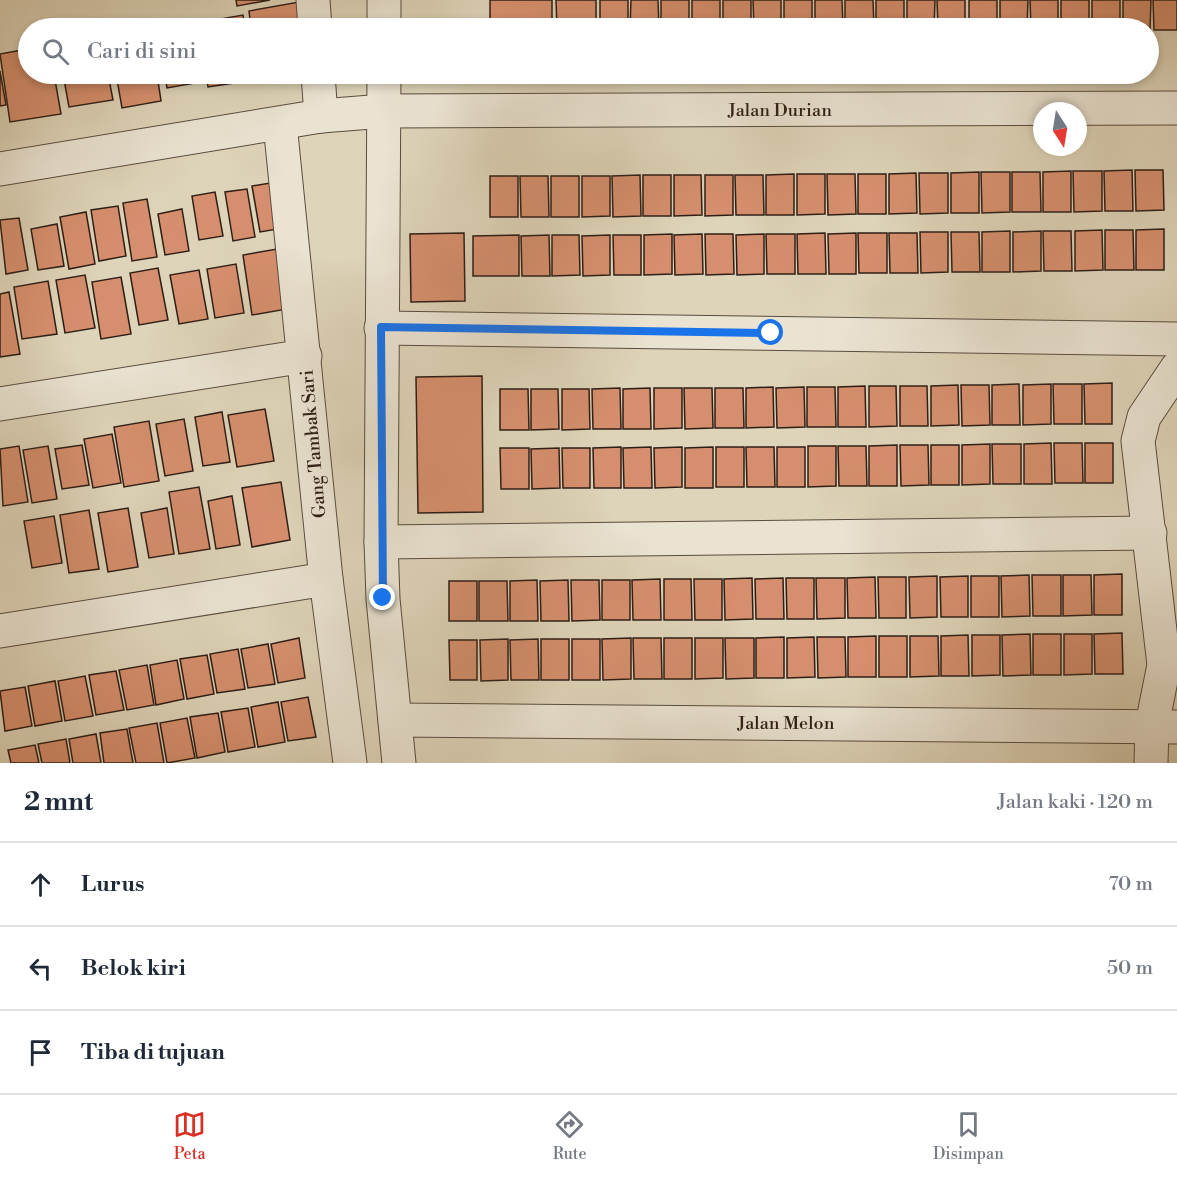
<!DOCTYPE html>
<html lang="id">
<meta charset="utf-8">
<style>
:root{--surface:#fff;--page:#f2f2f3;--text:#1f2937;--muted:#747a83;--line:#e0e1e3;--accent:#d93025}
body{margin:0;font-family:"Libre Bodoni",serif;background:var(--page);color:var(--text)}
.compass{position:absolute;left:1033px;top:102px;width:54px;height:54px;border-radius:50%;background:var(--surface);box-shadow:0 3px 9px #0003;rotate:168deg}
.stop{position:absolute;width:18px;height:18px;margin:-14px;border:4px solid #1a73e8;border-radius:50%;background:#fff}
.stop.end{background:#1a73e8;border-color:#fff;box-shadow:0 2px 6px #0008}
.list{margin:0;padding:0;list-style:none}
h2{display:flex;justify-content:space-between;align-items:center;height:78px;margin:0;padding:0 24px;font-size:26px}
h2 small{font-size:20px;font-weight:400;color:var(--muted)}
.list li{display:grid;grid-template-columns:39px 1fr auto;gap:18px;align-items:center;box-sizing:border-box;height:84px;padding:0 24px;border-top:2px solid var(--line)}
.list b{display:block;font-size:22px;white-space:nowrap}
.list em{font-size:20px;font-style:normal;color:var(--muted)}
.icon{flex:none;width:33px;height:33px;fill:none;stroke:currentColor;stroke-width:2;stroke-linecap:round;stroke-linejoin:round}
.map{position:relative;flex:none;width:1177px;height:763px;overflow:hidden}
.search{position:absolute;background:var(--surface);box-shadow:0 3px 9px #0003;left:18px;right:18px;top:18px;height:66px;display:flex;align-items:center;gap:15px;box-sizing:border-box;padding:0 21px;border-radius:33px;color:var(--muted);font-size:22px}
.sheet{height:330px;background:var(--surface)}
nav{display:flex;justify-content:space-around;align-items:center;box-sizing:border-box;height:84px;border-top:2px solid var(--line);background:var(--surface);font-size:16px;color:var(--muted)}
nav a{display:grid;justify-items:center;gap:3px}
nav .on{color:var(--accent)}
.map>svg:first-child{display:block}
.building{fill:#d68f6e;stroke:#2e1e16;stroke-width:1.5}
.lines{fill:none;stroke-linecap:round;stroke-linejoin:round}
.minor-casing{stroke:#5a4c3f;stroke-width:35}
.minor{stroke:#eae3d2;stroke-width:33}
.route{stroke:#1a73e8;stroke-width:8}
.labels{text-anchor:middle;stroke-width:6;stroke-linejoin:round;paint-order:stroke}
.street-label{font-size:18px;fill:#2e1e16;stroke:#eae3d2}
</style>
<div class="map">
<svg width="1177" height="763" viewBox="0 0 1177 763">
<rect width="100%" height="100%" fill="#ded4b9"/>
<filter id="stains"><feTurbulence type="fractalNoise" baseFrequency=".00333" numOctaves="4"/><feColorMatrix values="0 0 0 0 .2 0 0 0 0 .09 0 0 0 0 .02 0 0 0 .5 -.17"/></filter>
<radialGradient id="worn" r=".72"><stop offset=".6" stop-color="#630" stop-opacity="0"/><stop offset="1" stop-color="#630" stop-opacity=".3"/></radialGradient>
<!-- building -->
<g class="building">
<polygon points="236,0 270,0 237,6"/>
<rect x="490" y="0" width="62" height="28"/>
<polygon points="556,0 596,0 596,28 557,28"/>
<rect x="600" y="0" width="28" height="28"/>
<polygon points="631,0 658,0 659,28 630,28"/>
<rect x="661" y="0" width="28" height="28"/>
<rect x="692" y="0" width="28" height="28"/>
<rect x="723" y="0" width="28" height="28"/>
<polygon points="753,0 781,0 781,28 754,28"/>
<rect x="784" y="0" width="28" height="28"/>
<polygon points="815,0 842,0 843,28 815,28"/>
<polygon points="845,0 873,0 874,28 845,28"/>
<rect x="876" y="0" width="28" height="28"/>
<polygon points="907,0 935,0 934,28 907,28"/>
<polygon points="937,0 965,0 965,28 938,28"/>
<rect x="969" y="0" width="28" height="28"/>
<polygon points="1000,0 1028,0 1027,28 1000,28"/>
<polygon points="1030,0 1058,0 1058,28 1031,28"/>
<rect x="1061" y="0" width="28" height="28"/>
<rect x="1092" y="0" width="28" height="28"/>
<polygon points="1123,0 1151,0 1150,30 1123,28"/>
<polygon points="1153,0 1177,0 1177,30 1154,30"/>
<polygon points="299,2 303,28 251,28 249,11"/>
<polygon points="243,15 245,28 198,28 197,23"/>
<polygon points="191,19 192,28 157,28 157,25"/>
<polygon points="28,49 28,74 54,74 61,114 10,122 0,54"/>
<polygon points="0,71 6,105 0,106"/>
<polygon points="63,74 108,74 113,100 69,107"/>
<polygon points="116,74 157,74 161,101 122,108"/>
<polygon points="165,74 200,74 201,82 167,88"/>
<polygon points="206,74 253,74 254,80 208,87"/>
<polygon points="259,74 306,74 260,81"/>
<polygon points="1132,170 1133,211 1105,211 1104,171"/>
<polygon points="1135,170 1163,170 1164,210 1136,211"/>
<polygon points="1071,171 1071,212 1043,212 1043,172"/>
<polygon points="1073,171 1102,171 1102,211 1074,212"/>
<polygon points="979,172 979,213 951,213 951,173"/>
<polygon points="981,172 1010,172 1010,212 982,213"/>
<polygon points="1012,172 1040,172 1041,212 1012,212"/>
<polygon points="916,173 917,213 889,214 889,174"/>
<polygon points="919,173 948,173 948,213 920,214"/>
<polygon points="794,174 794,215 766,215 766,175"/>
<polygon points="797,174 825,174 825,214 797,215"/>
<polygon points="827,174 855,174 856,214 828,215"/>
<rect x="858" y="174" width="28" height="40"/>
<polygon points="640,175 641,216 613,217 612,176"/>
<rect x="643" y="175" width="28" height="41"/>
<polygon points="674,175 701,175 702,215 674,216"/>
<polygon points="705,175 733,175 733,215 705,216"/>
<polygon points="735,175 763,175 764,215 736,215"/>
<rect x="490" y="176" width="28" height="41"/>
<polygon points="520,176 548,176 549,217 521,217"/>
<rect x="551" y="176" width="28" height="41"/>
<polygon points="582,176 610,176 610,216 582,217"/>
<polygon points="282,181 290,227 260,232 252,186"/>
<polygon points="247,189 255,237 233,241 225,192"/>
<polygon points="215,192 223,236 199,240 192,196"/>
<polygon points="147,199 157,257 132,261 123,203"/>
<polygon points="118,206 126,256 99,261 91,210"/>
<polygon points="182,209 189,251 165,255 158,214"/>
<polygon points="86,212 95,264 69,269 60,217"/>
<polygon points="19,218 28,270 6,274 0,220"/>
<polygon points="57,224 64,266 38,270 31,229"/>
<polygon points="1164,229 1164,270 1136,270 1136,230"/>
<polygon points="1102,230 1103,270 1075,271 1075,231"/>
<polygon points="1105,230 1133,230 1134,270 1105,270"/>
<polygon points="1010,231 1010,272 982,272 982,232"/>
<polygon points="1041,231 1041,271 1013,272 1013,232"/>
<polygon points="1043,231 1071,231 1072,271 1044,271"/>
<polygon points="920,232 948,232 948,272 921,273"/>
<polygon points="951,232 979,232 980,272 952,272"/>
<polygon points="464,233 465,301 411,302 410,234"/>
<polygon points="825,233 826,274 798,274 797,234"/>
<polygon points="856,233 856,274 829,274 828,234"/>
<polygon points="858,233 887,233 887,273 859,273"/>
<polygon points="889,233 917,233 918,273 890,273"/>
<polygon points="672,234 672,274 644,275 644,235"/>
<polygon points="702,234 703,274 675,275 674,235"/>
<polygon points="705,234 733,234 734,274 706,275"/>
<polygon points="764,234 764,274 737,275 736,235"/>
<polygon points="766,234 795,234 795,274 767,274"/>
<polygon points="519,235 519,276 473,276 473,236"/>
<polygon points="549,235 550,276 522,276 521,236"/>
<polygon points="552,235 579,235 580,275 552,276"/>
<polygon points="610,235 610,275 583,276 582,236"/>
<polygon points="613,235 641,235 641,275 614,275"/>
<polygon points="277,249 287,309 252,315 243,255"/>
<polygon points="236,264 244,313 215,318 207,269"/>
<polygon points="158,268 168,320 139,325 130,273"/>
<polygon points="199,270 208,319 179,324 170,275"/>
<polygon points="85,275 95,328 65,333 56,280"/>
<polygon points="121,277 131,334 101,339 92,282"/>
<polygon points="48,281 57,334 22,339 14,287"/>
<polygon points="9,292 20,354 0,357 0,294"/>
<polygon points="482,376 483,512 418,513 416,377"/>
<polygon points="1112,383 1112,424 1085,424 1084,384"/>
<polygon points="1019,384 1020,425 992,425 992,385"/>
<polygon points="1051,384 1051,424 1023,425 1023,385"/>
<polygon points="1053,384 1082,384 1082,424 1054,424"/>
<polygon points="958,385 959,425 931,426 931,386"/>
<polygon points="961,385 989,385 990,425 962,426"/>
<polygon points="865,386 866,427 838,427 838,387"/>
<polygon points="869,386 896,386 897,426 869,427"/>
<polygon points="900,386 927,386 928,426 900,426"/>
<polygon points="773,387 774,427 746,428 746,388"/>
<polygon points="804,387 805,427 777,428 776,388"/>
<polygon points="807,387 835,387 836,427 807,427"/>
<polygon points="620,388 621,429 593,429 592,389"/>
<polygon points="650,388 651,429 623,429 623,389"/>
<polygon points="654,388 682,388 682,428 654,429"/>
<polygon points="684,388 712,388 713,428 685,429"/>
<polygon points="715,388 743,388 744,428 715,428"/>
<polygon points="500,389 528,389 529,430 500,430"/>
<polygon points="531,389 558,389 559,429 531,430"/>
<polygon points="562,389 589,389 590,429 562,430"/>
<polygon points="265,409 274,461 237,467 228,415"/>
<polygon points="222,412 230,462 203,466 195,417"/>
<polygon points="184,419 193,471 165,476 156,424"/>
<polygon points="149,421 159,481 124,487 114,427"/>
<polygon points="112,434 121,483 93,488 84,439"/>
<polygon points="1051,443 1052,484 1024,484 1024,444"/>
<polygon points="1054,443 1082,443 1083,483 1055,483"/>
<rect x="1085" y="443" width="28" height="40"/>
<polygon points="990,444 990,484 962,485 962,445"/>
<polygon points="992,444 1021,444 1021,484 993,484"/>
<polygon points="82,445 89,485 62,489 55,449"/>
<polygon points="897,445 897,486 869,486 869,446"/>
<polygon points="900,445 928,445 929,485 901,486"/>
<rect x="931" y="445" width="28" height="40"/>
<polygon points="19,446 28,502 3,506 0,449"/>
<polygon points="48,446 57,499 32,503 23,450"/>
<polygon points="808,446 836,446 836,486 808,487"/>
<polygon points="838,446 866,446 867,486 839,486"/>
<polygon points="621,447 621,488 594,488 593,448"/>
<polygon points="651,447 652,488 624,488 623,448"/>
<polygon points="682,447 682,487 655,488 654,448"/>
<polygon points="713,447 713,488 685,488 685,448"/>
<rect x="716" y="447" width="28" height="40"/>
<polygon points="746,447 774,447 775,487 747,487"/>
<rect x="777" y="447" width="28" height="40"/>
<polygon points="500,448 529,448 529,489 501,489"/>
<polygon points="559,448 560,488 532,489 531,449"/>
<polygon points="562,448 590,448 590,488 563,488"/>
<polygon points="281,482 290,540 252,547 242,488"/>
<polygon points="199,487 210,549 179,554 169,492"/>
<polygon points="232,496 240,545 216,549 208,501"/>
<polygon points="128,508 138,567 108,572 98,513"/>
<polygon points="167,508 174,554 149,558 141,513"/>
<polygon points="89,510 99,569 69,573 60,515"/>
<polygon points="54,516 62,563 32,568 24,521"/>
<polygon points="1122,574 1122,615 1094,615 1094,575"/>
<polygon points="1029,575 1030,616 1002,617 1001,576"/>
<polygon points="1032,575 1061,575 1061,616 1033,616"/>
<polygon points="1063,575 1091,575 1092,615 1063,616"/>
<polygon points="937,576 937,617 910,618 909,577"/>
<polygon points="968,576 968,617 941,617 940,577"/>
<rect x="971" y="576" width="28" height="41"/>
<polygon points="875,577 876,618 848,618 847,578"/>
<polygon points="878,577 906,577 906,618 879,618"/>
<polygon points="752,578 753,619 725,620 724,579"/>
<polygon points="783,578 784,619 756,619 755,579"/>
<polygon points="786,578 814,578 814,619 787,619"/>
<polygon points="816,578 845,578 845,618 817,619"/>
<polygon points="660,579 661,620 633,620 632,580"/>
<polygon points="664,579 691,579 692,620 664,620"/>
<polygon points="694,579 722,579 722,620 695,620"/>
<polygon points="537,580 538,621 510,621 510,581"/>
<polygon points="568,580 569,621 541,621 540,581"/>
<polygon points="571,580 599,580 600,620 572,621"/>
<rect x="602" y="580" width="28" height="40"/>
<rect x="449" y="581" width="28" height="40"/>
<polygon points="479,581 507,581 508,621 479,621"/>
<polygon points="1122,633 1123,674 1095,674 1094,634"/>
<polygon points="1030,634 1031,675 1003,676 1002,635"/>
<rect x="1033" y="634" width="28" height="41"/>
<polygon points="1064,634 1092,634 1092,674 1064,675"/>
<polygon points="968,635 969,676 941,676 941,636"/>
<polygon points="972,635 1000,635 1000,675 972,676"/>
<polygon points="876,636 876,677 848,677 848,637"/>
<rect x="879" y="636" width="28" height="41"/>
<polygon points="910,636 938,636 939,676 910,677"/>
<polygon points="784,637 784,678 756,678 756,638"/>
<polygon points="814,637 815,677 787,678 787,638"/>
<polygon points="817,637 845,637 846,677 818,678"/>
<polygon points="299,638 305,678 278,683 271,644"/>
<polygon points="631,638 631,679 603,680 602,639"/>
<polygon points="633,638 661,638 662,679 634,679"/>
<rect x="664" y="638" width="28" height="41"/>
<polygon points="695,638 723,638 723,678 695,679"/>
<polygon points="725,638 754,638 754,678 726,679"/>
<polygon points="508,639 508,680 481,681 480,640"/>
<polygon points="538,639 539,680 511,680 510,640"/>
<rect x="541" y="639" width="28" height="41"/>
<rect x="572" y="639" width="28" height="41"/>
<polygon points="449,640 477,640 477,680 450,680"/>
<polygon points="268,644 275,684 248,688 241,649"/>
<polygon points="238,649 245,689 217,693 210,654"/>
<polygon points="207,655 214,694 187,699 180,659"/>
<polygon points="177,660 184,699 156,705 150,665"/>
<polygon points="147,665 154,705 127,710 119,670"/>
<polygon points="116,671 124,710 96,715 89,675"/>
<polygon points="85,676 93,716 65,721 58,681"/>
<polygon points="55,681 62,721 35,726 28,686"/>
<polygon points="25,687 32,726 5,731 0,691"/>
<polygon points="308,697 316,737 288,741 281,702"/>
<polygon points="278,702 285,742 258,747 251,707"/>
<polygon points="248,708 255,747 228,752 221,712"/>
<polygon points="218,713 225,752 197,758 190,717"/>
<polygon points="187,718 195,758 167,763 160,723"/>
<polygon points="157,723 164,763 136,763 129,728"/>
<polygon points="127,729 133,763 104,763 100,733"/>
<polygon points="96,734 101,763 73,763 69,739"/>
<polygon points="66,739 70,763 42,763 38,744"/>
<polygon points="35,745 39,763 11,763 8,750"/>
</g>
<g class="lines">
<defs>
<g id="minor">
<polyline points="313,0 315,28"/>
<polyline points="384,0 384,28"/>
<polyline points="318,74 321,116"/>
<polyline points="384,74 381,542 383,599 399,763"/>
<polyline points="280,124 326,579 350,763"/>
<polyline points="0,169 321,116 384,111 1177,108"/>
<polyline points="381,328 1177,339"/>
<polyline points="0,404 305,356"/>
<polyline points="381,542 1150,533"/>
<polyline points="0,631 326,579"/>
<polyline points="395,720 1177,727"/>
<polyline points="1151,763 1152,725 1164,665 1138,441 1144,417 1177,368"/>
</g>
</defs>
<!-- minor casing -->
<use href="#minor" class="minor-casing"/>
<!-- minor -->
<use href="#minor" class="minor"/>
</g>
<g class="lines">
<!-- route -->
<polyline class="route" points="383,598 381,327 771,333"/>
</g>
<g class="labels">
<!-- street labels -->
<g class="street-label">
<text x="780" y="116">Jalan Durian</text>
<text transform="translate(313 444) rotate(-95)" y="6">Gang Tambak Sari</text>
<text x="786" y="729">Jalan Melon</text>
</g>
</g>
<rect width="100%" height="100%" filter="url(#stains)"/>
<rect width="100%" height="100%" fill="url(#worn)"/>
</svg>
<svg class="compass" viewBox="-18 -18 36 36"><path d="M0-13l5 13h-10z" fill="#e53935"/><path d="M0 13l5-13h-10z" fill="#747a83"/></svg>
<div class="stop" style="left:771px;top:333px"></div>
<div class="stop end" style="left:383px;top:598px"></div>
<div class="search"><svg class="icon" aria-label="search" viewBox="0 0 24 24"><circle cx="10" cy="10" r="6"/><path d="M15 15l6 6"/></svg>Cari di sini</div>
</div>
<section class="sheet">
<h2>2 mnt<small>Jalan kaki · 120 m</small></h2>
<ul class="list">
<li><svg class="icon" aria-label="ahead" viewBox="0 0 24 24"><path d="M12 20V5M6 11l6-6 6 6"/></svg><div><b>Lurus</b></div><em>70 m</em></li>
<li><svg class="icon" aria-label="left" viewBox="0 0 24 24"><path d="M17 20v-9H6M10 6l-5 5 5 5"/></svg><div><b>Belok kiri</b></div><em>50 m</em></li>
<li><svg class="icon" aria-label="arrive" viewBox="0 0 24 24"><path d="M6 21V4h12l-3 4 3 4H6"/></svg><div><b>Tiba di tujuan</b></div></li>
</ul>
</section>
<nav>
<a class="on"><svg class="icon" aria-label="map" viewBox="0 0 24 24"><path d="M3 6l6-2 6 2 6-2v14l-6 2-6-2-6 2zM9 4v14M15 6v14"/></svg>Peta</a>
<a><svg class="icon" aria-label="directions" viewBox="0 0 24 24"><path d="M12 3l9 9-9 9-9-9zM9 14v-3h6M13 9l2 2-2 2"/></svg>Rute</a>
<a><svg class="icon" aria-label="saved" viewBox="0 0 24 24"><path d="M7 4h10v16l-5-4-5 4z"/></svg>Disimpan</a>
</nav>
